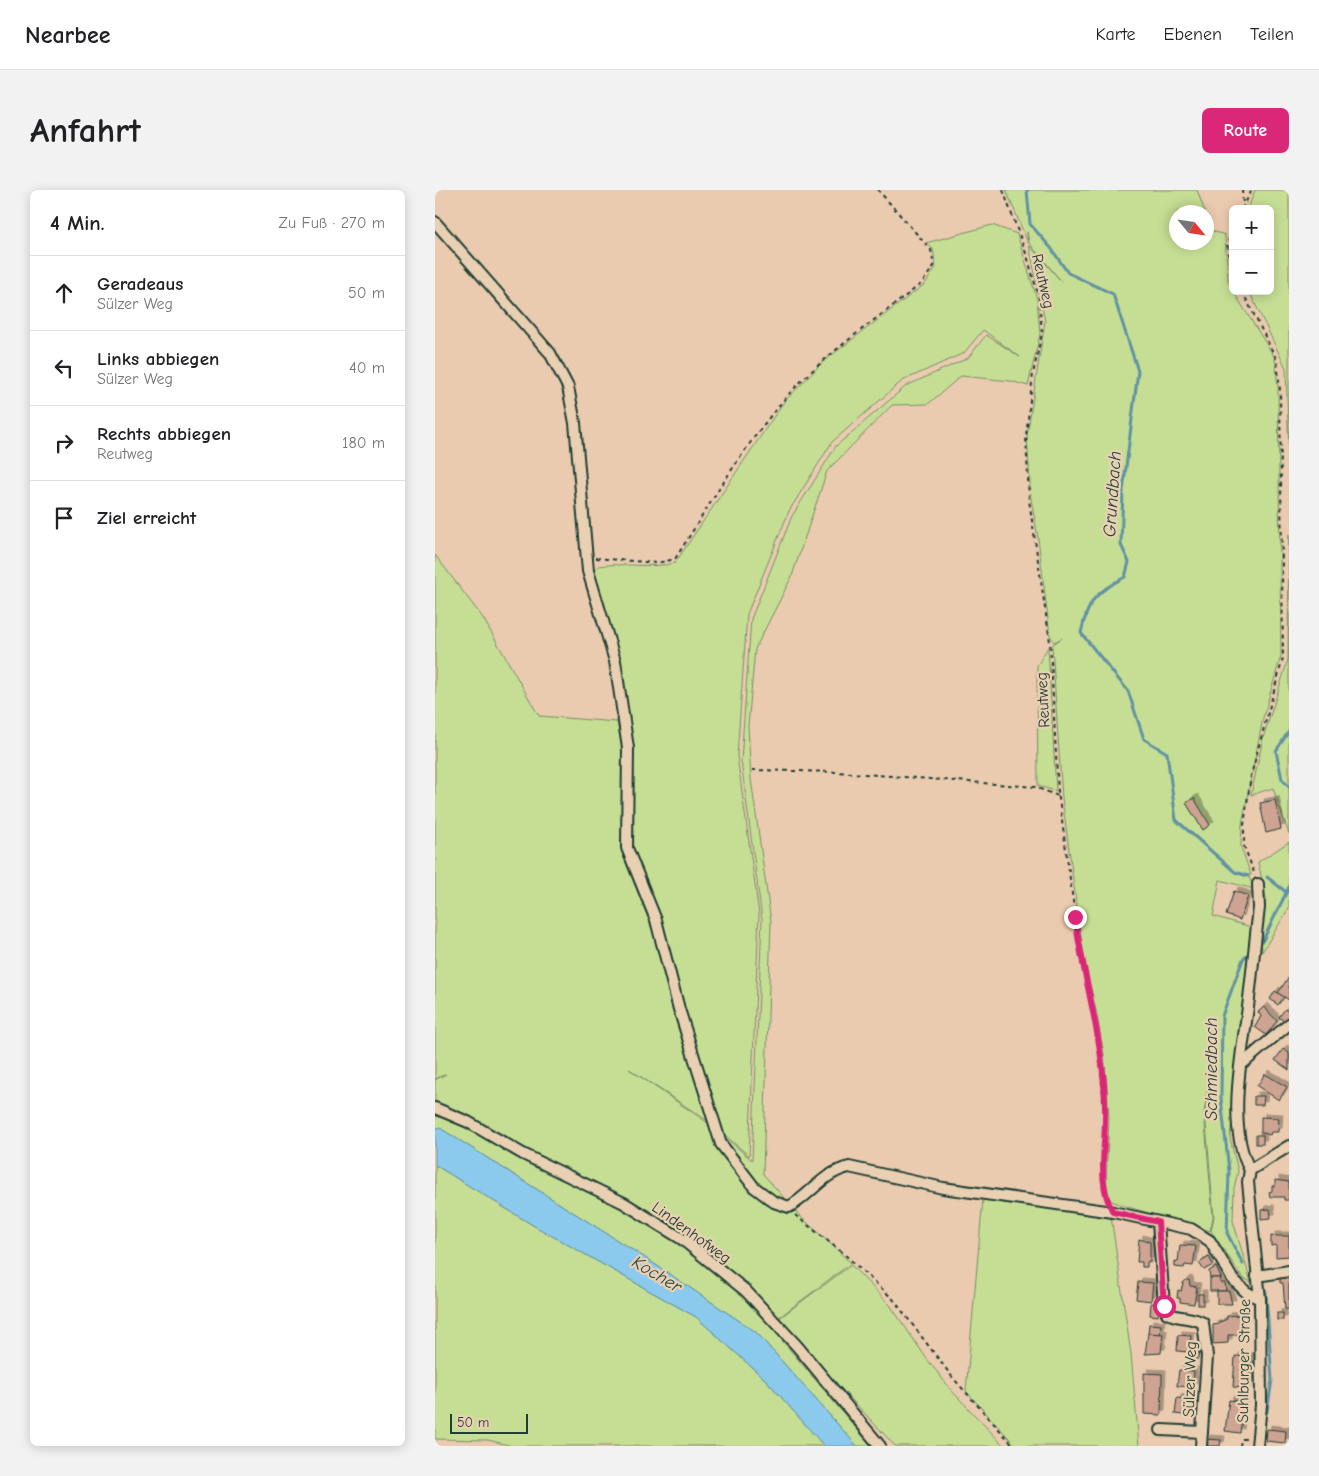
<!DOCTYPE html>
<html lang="de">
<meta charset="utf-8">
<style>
:root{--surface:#fff;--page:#f2f2f2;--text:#202124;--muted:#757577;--line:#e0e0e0;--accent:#db2777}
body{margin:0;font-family:"Comic Neue",sans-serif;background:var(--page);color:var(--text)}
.controls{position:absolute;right:15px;top:15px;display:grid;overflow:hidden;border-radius:8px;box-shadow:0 2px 12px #0003}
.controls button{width:45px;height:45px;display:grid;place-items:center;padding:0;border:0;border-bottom:1px solid var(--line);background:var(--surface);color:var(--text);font:25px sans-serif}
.compass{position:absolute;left:734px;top:15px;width:45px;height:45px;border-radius:50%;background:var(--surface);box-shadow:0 2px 12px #0003;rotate:119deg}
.scale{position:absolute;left:15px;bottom:12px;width:78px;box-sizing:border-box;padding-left:5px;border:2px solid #1f3d34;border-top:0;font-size:14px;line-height:18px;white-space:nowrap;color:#1f3d34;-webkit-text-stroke:4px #ead0b2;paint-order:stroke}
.stop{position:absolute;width:15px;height:15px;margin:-11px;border:4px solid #db2777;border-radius:50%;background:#fff}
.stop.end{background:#db2777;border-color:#fff;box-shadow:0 1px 5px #0008}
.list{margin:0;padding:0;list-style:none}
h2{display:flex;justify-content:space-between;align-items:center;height:65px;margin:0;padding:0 20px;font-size:21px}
h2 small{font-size:16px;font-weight:400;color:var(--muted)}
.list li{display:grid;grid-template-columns:32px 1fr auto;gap:15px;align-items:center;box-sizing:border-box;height:75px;padding:0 20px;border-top:1px solid var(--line)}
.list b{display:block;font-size:19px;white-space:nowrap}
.list p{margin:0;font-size:16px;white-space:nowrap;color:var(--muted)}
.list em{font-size:16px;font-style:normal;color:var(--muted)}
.icon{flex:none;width:28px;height:28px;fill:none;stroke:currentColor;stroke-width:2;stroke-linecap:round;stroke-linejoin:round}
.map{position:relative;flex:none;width:854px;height:1256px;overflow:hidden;border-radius:8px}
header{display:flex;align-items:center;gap:30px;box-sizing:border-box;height:70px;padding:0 25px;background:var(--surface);border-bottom:1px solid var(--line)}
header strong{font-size:24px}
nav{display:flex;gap:28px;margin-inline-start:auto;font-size:18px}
.intro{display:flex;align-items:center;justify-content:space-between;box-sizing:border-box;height:120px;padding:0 30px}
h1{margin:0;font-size:35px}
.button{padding:12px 22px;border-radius:8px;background:var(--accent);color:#fff;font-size:18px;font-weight:700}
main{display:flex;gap:30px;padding:0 30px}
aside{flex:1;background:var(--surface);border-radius:8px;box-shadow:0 2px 12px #0003}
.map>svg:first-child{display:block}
.green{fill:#c6de94;stroke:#728e64}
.water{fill:#8bcaec;stroke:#6092a2}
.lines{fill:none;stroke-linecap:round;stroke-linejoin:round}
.stream{stroke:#6092a2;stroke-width:3}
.building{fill:#cea392;stroke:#1f3d34;filter:url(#shadow)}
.minor-casing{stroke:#1f3d34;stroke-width:14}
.path{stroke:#1f3d34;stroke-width:2;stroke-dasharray:4 4;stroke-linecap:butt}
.minor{stroke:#ead0b2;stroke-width:10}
.route{stroke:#db2777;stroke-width:6}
.labels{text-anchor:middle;stroke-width:4.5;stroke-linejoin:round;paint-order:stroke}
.street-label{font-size:16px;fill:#1f3d34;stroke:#ead0b2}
.water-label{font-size:18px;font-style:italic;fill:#24443d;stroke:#ead0b2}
</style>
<header>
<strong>Nearbee</strong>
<nav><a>Karte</a><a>Ebenen</a><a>Teilen</a></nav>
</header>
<div class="intro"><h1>Anfahrt</h1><a class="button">Route</a></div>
<main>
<aside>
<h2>4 Min.<small>Zu Fuß · 270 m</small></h2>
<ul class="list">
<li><svg class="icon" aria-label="ahead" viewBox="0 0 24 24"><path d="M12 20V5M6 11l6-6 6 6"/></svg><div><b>Geradeaus</b><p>Sülzer Weg</p></div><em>50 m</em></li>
<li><svg class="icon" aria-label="left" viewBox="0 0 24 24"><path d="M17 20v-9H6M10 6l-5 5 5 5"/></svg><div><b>Links abbiegen</b><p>Sülzer Weg</p></div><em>40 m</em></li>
<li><svg class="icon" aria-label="right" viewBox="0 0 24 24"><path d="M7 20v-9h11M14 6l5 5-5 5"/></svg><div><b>Rechts abbiegen</b><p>Reutweg</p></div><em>180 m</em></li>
<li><svg class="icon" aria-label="arrive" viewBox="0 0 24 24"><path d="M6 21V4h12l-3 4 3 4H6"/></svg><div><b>Ziel erreicht</b></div></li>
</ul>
</aside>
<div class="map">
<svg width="854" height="1256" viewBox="0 0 854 1256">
<defs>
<filter id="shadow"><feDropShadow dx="4" dy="-4" stdDeviation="0" flood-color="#0004"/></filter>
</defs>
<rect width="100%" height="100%" fill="#ebcbaf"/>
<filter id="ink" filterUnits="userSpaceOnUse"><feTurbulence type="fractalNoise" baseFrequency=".02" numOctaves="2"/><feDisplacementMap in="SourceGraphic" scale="10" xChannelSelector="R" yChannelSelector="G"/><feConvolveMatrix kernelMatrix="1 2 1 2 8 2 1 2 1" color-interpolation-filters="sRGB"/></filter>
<g filter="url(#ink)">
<!-- green -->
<g class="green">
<path d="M571 0H762L770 22H742V52H772V26L777 41 790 45 793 90 798 101 840 168 843 198 846 466 828 528 807 634 806 657 816 685 803 684 814 687 819 699 785 690 778 726 816 737 795 948 803 981 799 998 798 1031 816 1092 808 1088 776 1041 779 1027 770 922 774 890 769 923 778 1027 775 1041C742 1028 708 1024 674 1010L671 989 674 928 669 865 661 821 649 770 627 608 617 455 627 448 619 452 615 445 603 348 596 309 592 246 610 131 594 55 627 92 594 53 592 42 593 53Z"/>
<polygon points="820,0 854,0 854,263 851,178 814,101 835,101 835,19 813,19"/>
<path d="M557 35 582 44 602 109 605 144 593 196 576 191 526 186 493 214 457 215 392 281 357 386 320 459 313 536 316 589 336 732 328 984 364 1025 416 1073 334 1135 436 1256H422L321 1142 215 1071 5 938H0V890L11 884 0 889V365L48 428 104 526 182 532 188 564 187 663 215 733 229 776 235 812 273 931 194 879 273 933 317 970 327 729 306 571 316 429 357 326 401 256 471 196 533 168 551 145 585 167 548 140 529 163 467 191 397 252 354 321 312 424 302 566 324 724 314 966 291 946 274 907 195 658 197 558 158 383 163 376C189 372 215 379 240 373L348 213 389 171 490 94 501 77 498 59 491 53Z"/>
<polygon points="854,344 854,644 838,598 816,605 828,548 853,470"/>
<polygon points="613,457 621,601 603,596 602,476"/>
<polygon points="854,652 854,718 827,762 826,748 831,708 823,672"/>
<polygon points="0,975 96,1034 261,1127 332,1191 389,1256 77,1256 53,1250 0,1249"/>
<polygon points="548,1008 676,1026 696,1164 704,1256 581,1256 531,1201"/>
<polygon points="416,1075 455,1115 492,1169 516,1200 569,1256 460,1256 363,1152 339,1132"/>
</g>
<!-- water -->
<polygon class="water" points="0,938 5,938 215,1071 321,1142 422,1256 389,1256 332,1191 261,1127 96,1034 0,975"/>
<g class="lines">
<!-- stream -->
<g class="stream">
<path d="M592 0 595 34 616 58 633 83 678 104 703 181 688 301 686 355 694 372 690 387C661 402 653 410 646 443L693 501 709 549 732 563 741 630 800 682 813 686"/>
<polyline points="854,541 841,561 847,589 854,597"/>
<polyline points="832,687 851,702"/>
<polyline points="823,755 828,750 854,697"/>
<polyline points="808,1074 792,1043 794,981 786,908 787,826 808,769 816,761"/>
<polyline points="831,1102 837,1190 832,1222"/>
</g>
</g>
<!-- building -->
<g class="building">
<polygon points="759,608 775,635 768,640 751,613"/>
<polygon points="840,610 846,639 831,643 825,613"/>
<polygon points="799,701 813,706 805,730 791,725"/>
<polygon points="853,788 854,789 854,810 843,803"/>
<polygon points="840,801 849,807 843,815 835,809"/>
<polygon points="829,817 842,831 831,845 820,837 826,826 823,822"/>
<polygon points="850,819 854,822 851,833 844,827"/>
<polygon points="848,859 854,863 854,880 840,870"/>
<polygon points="830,884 852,897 844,910 822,896"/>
<polygon points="819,906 829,906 828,915 819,915"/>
<polygon points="826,927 844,928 843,942 836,942 835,945 826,942"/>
<rect x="821" y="945" width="7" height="9"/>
<polygon points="840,990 854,992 854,1010 849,1010 849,1007 835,1007 834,1002 837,1001 837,996 840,996"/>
<polygon points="835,1019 836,1028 826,1029 826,1020"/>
<polygon points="836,1046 854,1046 854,1066 841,1067 841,1055 836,1056"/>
<polygon points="704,1049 715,1052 715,1072 712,1072 712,1077 707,1077 707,1072 702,1072"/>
<polygon points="745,1055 761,1056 758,1076 750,1075 749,1078 740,1077 740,1071 743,1072"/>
<polygon points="774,1067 778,1075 769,1080 764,1073"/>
<polygon points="781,1077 786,1088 775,1088 774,1081"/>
<polygon points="845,1087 854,1087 854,1119 850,1119 848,1093 845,1093"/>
<polygon points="775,1088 786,1088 785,1093 790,1093 791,1101 775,1101"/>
<polygon points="751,1090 754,1090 755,1096 762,1097 759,1114 745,1112 745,1108 742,1108 743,1100 746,1101 748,1093"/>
<polygon points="703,1092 718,1093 716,1111 701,1109"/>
<polygon points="782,1101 794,1101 797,1114 782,1114"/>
<rect x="763" y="1104" width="5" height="11"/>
<polygon points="716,1113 725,1115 723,1126 715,1125"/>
<rect x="842" y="1123" width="6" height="7"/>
<polygon points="806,1125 807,1145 793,1145 793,1153 778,1154 778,1135 784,1134 785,1132 792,1129 792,1126"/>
<polygon points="714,1134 726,1135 725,1144 713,1143"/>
<polygon points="713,1143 728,1144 726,1163 710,1164"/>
<polygon points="743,1145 756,1146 754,1162 742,1161"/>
<polygon points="759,1160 764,1160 763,1169 758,1169"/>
<polygon points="800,1166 816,1167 814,1198 798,1197"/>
<polygon points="744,1180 759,1181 758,1197 742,1196"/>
<polygon points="709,1183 727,1184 726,1225 709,1224"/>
<polygon points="742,1208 757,1210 756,1226 740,1224"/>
<polygon points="794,1210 809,1212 805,1243 790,1241"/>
<polygon points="832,1239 851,1241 850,1253 831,1251"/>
<polygon points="771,1249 786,1250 785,1256 770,1256"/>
</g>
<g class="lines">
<defs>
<g id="minor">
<path d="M0 32 115 163 133 197 140 233 153 381 180 471 193 558 192 658 221 730 244 819 286 954 319 997 339 1012 354 1017C378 1003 386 984 414 977L508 998 678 1022 756 1039 775 1051 797 1088 811 1102 825 1109"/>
<polyline points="806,875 854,834"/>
<polyline points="0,918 33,932 88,964 189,1013 247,1049 311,1101 362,1156 445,1256"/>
<path d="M815 980C791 938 807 864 813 817 817 784 820 751 824 718L823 694"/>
<path d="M723 1032 729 1115 732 1123C744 1129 757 1126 768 1133L772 1166 766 1256"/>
<polyline points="822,1086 854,1081"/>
<polyline points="726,1240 767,1242"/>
<polyline points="822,1256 826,1215 825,1109 813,992 815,980 854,956"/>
</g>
</defs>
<!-- minor casing -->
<use href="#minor" class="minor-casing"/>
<!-- path -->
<g class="path">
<polyline points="568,0 593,69 604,108 607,143 598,184 591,246 594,310 615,452 623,602 646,769 658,820 665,863 670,927 668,988 672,1011"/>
<polyline points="807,0 808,15"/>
<polyline points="807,19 817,0"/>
<polyline points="798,40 792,54 798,82"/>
<polyline points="807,101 842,170 845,200 848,468 816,585 809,635 809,656 820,685"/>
<path d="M161 368 222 373 240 369C274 316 306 260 347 212 386 166 440 131 487 93L499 76 496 60 443 0"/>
<polyline points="317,580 403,582 600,597 623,606"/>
<polyline points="360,1025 408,1063 458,1109 518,1188 579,1256"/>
<polyline points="805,1256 806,1249 814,1249"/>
</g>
<!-- minor -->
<use href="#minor" class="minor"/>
</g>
</g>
<g class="lines" filter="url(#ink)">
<!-- route -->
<path class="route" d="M640 727C649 794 672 860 670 929 670 961 662 994 678 1022L723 1032 729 1116"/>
</g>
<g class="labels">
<!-- street labels -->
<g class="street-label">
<text transform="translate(609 91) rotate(77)" y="6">Reutweg</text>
<text transform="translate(607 510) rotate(-93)" y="6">Reutweg</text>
<text transform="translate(257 1042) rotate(36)" y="6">Lindenhofweg</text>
<text transform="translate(808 1171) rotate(-89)" y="6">Suhlburger Straße</text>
<text transform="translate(754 1189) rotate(-88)" y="6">Sülzer Weg</text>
</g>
<!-- water labels -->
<g class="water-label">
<text transform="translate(677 304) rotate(-86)" y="6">Grundbach</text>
<text transform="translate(776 879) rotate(-90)" y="6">Schmiedbach</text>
<text transform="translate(222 1084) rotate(31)" y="6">Kocher</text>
</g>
</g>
</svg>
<div class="controls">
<button>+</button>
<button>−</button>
</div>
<svg class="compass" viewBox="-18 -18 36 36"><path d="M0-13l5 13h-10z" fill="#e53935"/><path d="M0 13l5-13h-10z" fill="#757577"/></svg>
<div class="scale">50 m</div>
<div class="stop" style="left:729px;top:1116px"></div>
<div class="stop end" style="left:640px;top:727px"></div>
</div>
</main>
